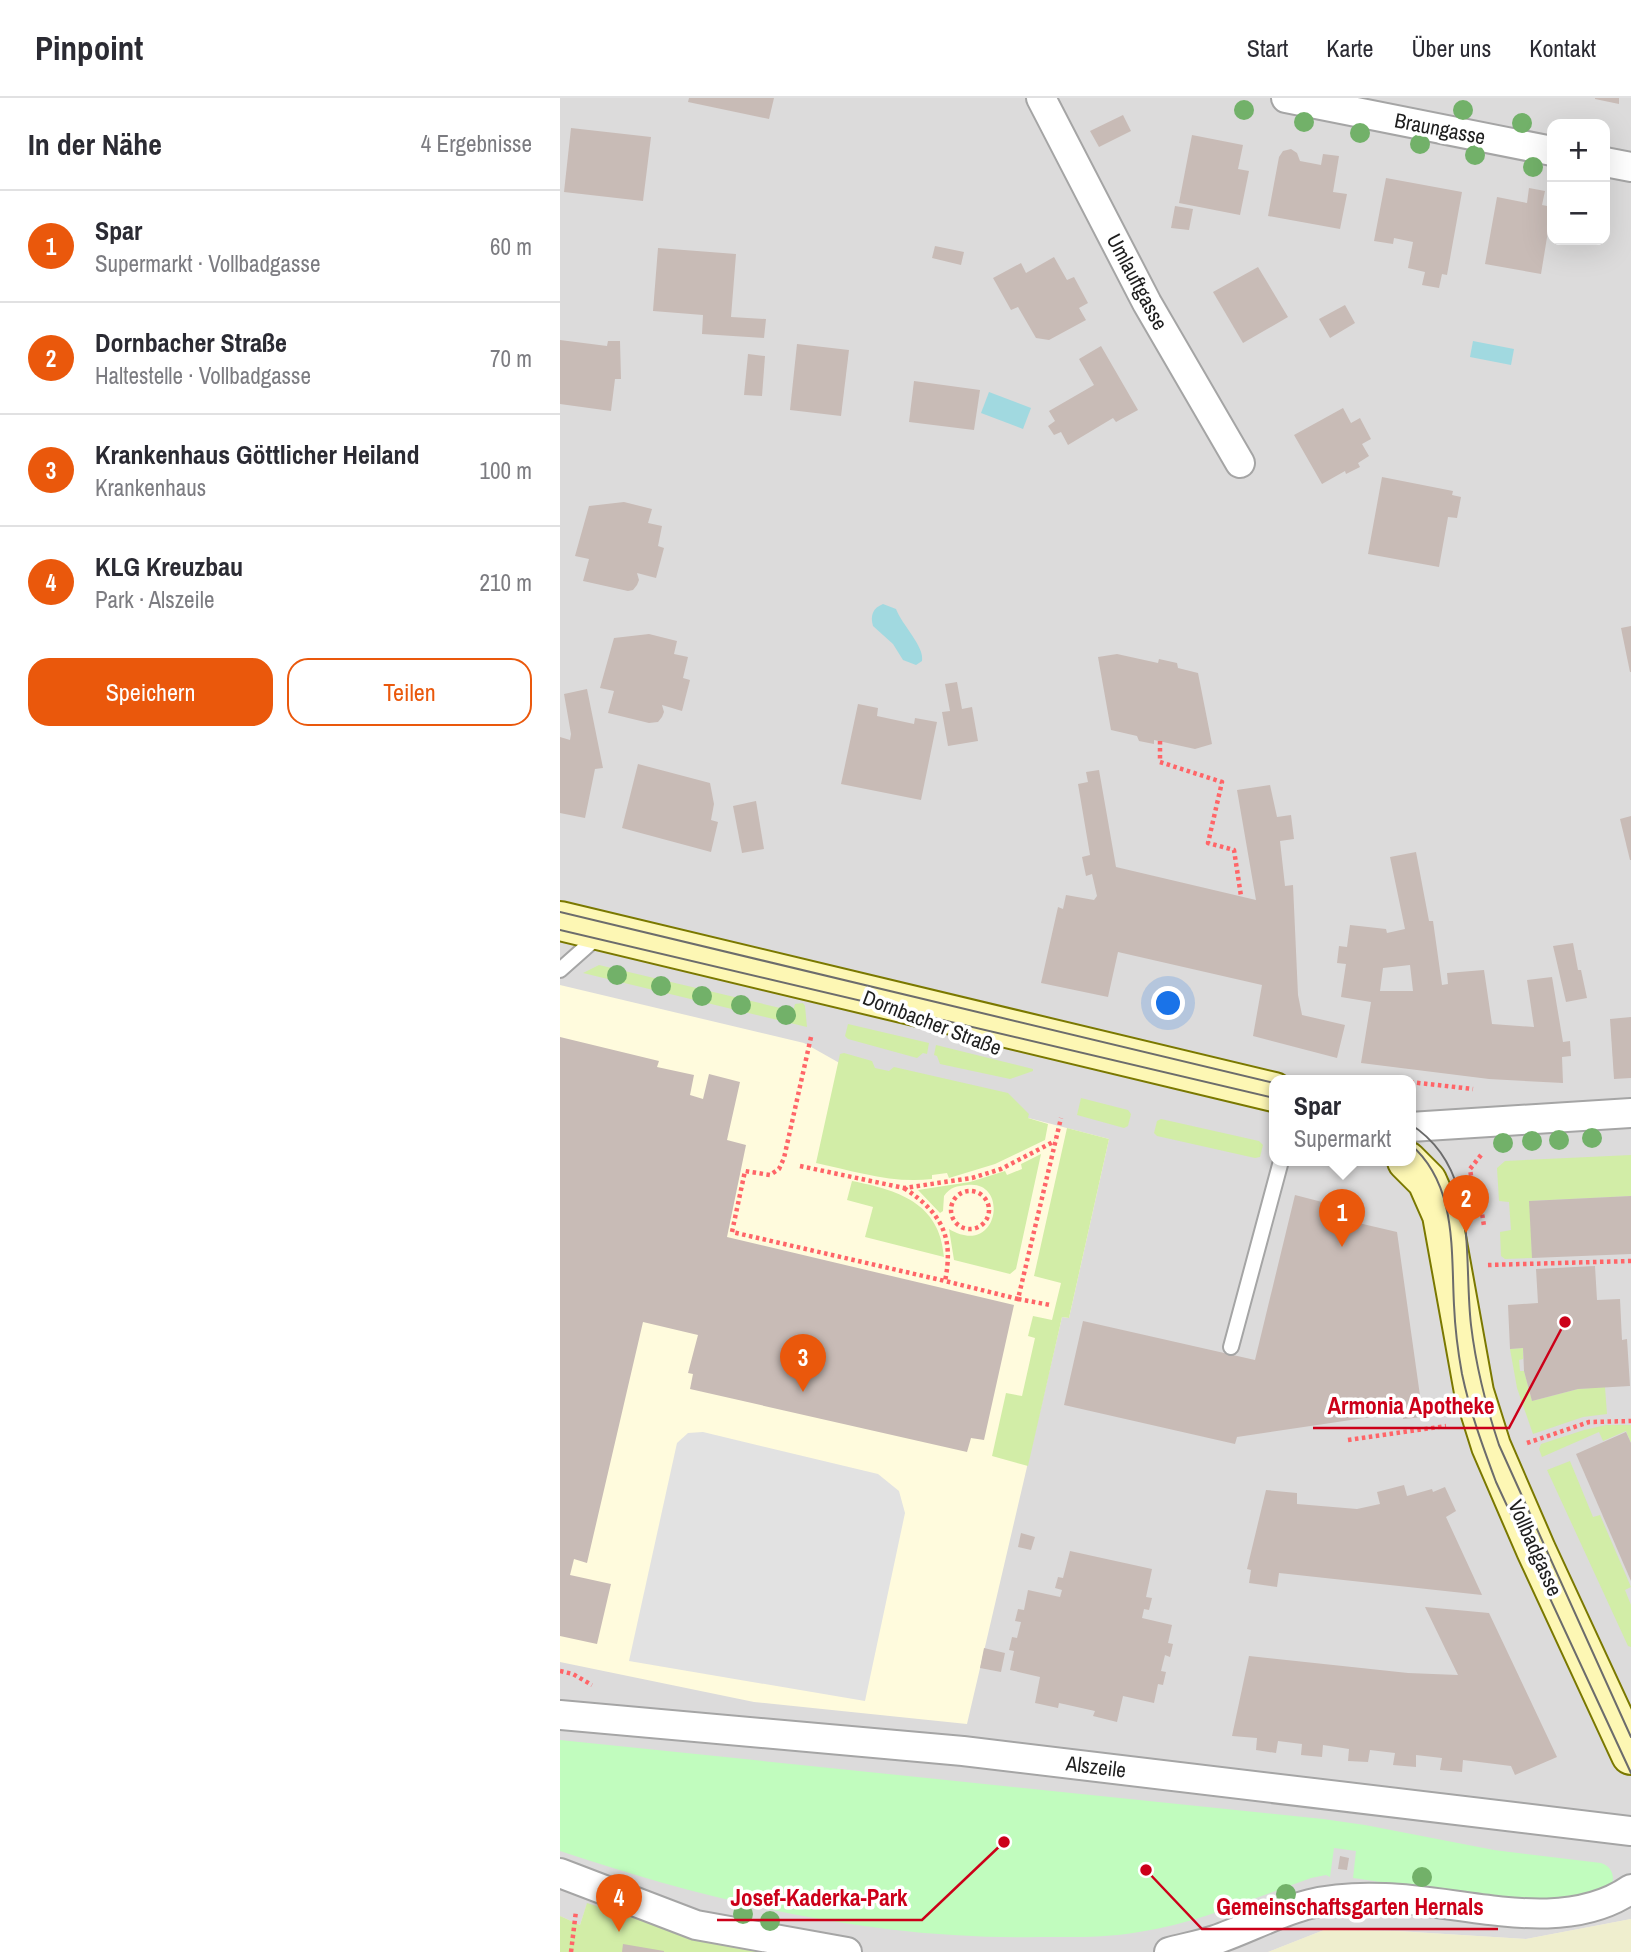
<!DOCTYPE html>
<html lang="de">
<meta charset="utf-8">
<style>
:root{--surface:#fff;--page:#f2f2f3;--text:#2b2b33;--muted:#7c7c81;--line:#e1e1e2;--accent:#ea580c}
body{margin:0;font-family:"Archivo Narrow",sans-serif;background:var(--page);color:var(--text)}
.controls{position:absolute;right:21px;top:21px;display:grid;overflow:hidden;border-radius:14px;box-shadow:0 7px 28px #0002}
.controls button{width:63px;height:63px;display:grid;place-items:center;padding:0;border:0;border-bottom:2px solid var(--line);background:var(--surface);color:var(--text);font:35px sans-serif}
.you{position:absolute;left:609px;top:906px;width:24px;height:24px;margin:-18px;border:5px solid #fff;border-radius:50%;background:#1a73e8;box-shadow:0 0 0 10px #1a73e833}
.badge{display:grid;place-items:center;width:46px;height:46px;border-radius:50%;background:var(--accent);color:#fff;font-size:23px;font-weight:700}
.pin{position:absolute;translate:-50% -58px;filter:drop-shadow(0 2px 4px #0008)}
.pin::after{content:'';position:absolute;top:37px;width:24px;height:21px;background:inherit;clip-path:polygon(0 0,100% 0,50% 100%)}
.popup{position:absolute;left:709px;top:977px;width:147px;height:91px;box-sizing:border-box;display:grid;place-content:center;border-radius:14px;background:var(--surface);filter:drop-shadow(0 2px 5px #0005);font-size:23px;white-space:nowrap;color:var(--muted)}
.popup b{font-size:26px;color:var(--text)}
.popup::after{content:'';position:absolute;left:50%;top:100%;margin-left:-14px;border:14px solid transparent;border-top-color:var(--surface)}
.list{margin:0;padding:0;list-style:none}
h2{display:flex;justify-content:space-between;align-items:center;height:91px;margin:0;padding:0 28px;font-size:30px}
h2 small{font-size:23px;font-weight:400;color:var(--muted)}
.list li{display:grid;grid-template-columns:46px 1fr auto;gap:21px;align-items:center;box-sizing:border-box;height:112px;padding:0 28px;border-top:2px solid var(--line)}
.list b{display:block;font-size:26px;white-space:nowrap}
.list p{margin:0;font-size:23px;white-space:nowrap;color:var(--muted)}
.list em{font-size:23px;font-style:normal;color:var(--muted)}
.actions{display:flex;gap:14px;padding:21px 28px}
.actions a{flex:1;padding:16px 0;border:2px solid var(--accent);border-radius:21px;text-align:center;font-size:24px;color:var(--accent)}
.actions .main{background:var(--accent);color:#fff}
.map{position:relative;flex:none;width:1071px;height:1854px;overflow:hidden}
header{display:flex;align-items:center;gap:42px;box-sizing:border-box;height:98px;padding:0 35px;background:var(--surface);border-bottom:2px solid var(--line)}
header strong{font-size:33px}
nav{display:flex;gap:38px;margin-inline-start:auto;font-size:24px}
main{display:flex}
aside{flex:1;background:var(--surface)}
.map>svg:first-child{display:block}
.residential{fill:#dcdbdb;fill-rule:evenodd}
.education{fill:#fffbdd}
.farmland{fill:#efeece}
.grass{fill:#d2eda7}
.park{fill:#c1fcbe}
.parking{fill:#e2e2e2}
.water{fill:#a1d9e0}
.building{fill:#c8bbb6;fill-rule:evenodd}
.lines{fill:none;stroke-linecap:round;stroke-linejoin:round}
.service-casing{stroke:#a5a5a5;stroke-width:18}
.minor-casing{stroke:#a5a5a5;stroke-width:32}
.secondary-casing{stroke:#7a7800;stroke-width:42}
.path{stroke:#ff6568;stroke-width:4.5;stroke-dasharray:3.5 3.5;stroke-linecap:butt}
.service{stroke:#fff;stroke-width:14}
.minor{stroke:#fff;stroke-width:28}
.secondary{stroke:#fdf7b4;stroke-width:38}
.tram{stroke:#6c6c6c;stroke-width:2}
.tree{fill:#72b169}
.labels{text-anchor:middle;stroke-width:7;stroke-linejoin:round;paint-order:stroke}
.street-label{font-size:21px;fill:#1e1e1e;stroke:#fff}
.leader{fill:none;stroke:#cc0019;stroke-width:2.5}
.callout-dot{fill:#cc0019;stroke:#fff;stroke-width:2.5}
.callout-label{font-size:23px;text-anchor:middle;font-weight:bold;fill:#cc0019;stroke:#fff;stroke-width:7;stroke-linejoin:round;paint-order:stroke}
</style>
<header>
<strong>Pinpoint</strong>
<nav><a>Start</a><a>Karte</a><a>Über uns</a><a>Kontakt</a></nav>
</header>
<main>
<aside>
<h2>In der Nähe<small>4 Ergebnisse</small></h2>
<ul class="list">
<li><span class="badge">1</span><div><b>Spar</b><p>Supermarkt · Vollbadgasse</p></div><em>60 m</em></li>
<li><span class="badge">2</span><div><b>Dornbacher Straße</b><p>Haltestelle · Vollbadgasse</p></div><em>70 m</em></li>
<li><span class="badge">3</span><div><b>Krankenhaus Göttlicher Heiland</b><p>Krankenhaus</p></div><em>100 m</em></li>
<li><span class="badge">4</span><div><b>KLG Kreuzbau</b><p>Park · Alszeile</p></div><em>210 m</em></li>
</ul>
<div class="actions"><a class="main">Speichern</a><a>Teilen</a></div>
</aside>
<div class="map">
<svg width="1071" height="1854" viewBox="0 0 1071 1854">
<rect width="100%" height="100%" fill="#f0eae3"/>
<!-- residential -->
<path class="residential" d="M0 0H1071V1821L966 1841 837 1833 764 1832 708 1854H207L142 1842 27 1806 20 1827 0 1818ZM992 26H1045V142H992ZM714 983H850V1063H714Z"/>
<!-- education -->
<polygon class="education" points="0,887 244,945 299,976 549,1041 509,1220 502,1219 407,1626 194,1604 0,1564"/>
<!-- farmland -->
<polygon class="farmland" points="1071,1821 1071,1854 708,1854 764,1832 837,1833 966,1841"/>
<!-- grass -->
<g class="grass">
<polygon points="39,867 233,913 235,906 243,905 245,908 247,929 23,875"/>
<polygon points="288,926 369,945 367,956 363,955 357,960 288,941 285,938"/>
<polygon points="376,947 473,971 473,973 450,981 380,966 377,958 374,957"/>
<path d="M284 955 312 963 315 970 329 973 334 969 448 995 469 1016 468 1020 488 1026 485 1042 435 1066 389 1080 387 1075 372 1077V1081C333 1086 294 1073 256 1065L280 956Z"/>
<polygon points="521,1000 568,1012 571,1016 568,1028 564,1030 517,1017"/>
<polygon points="601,1021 699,1043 703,1047 700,1059 695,1060 597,1038 594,1035 597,1023"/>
<polygon points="507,1030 549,1041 509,1220 502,1219 468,1368 432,1358 446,1295 462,1298 475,1240 468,1238 473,1218 492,1222 501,1185 474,1178"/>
<path d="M481 1056 456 1171 450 1176 394 1162 389 1131C439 1161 450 1081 407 1087 397 1088 390 1089 384 1098L383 1113 380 1115 358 1092 410 1084 445 1073 447 1077 462 1071 461 1066Z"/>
<polygon points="1071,1057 1071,1098 970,1103 972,1160 945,1161 941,1158 940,1134 951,1132 949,1104 939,1103 937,1070 945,1063"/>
<path d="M292 1083C337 1092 380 1104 384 1159L305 1139 313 1109 287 1102Z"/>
<polygon points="963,1250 963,1261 959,1262 960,1273 964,1273 972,1303 1018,1291 1045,1289 1047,1316 1023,1319 973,1336 957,1290 950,1251"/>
<polygon points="1046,1327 1071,1327 1071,1345 1066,1333 1043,1343 1039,1334 982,1359 979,1351 981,1346 1024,1332"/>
<polygon points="1010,1363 1033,1419 1040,1417 1071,1489 1065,1492 1071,1507 1071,1549 1068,1548 987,1372"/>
<polygon points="27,1805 142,1842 207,1854 0,1854 0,1818 20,1827"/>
</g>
<!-- park -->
<path class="park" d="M0 1642 763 1721 805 1727 934 1752 1041 1765C1046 1767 1050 1769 1052 1775 1070 1828 819 1783 793 1780L796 1753 774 1750 770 1779 766 1777 751 1780C694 1800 638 1825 579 1834 546 1840 512 1839 478 1839 314 1842 155 1805 0 1753Z"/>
<!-- parking -->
<polygon class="parking" points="143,1334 318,1376 339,1393 345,1415 305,1603 69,1563 117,1345 128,1335"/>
<!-- water -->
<g class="water">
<polygon points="913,243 954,251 951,267 910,259"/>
<polygon points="429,294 471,310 463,331 421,315"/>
<path d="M323 506 336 511C342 527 365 549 362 563L356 567 343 562 333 546 313 528C310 517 313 510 323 506Z"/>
</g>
<!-- building -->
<g class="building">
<polygon points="129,0 214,0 209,21 128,4"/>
<polygon points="1035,0 1059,0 1059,6 1035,1"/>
<polygon points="563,17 571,33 539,49 530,33"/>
<polygon points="11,30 91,39 83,103 4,94"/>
<polygon points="632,37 683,47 678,71 689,73 680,117 619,105"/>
<polygon points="731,51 737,55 740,63 761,67 763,56 779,58 773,94 787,96 780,131 708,118 719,59 723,53"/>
<polygon points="826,80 902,94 887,177 882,176 879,190 862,187 865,174 848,170 853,144 834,140 833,146 814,143"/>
<polygon points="969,90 985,93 982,107 992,109 981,176 925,166 937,99 967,105"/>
<polygon points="615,108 633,111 629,132 611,130"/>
<polygon points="375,148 404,154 401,167 372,160"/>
<polygon points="98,150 176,156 171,219 206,221 204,240 142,236 143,217 93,213"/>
<polygon points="494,159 507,182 514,179 528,205 519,210 526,222 489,242 476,240 458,209 451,212 433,180 461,165 466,175"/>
<polygon points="698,169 728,219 683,245 653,194"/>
<polygon points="785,207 795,225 770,240 759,221"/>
<polygon points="0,242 47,248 48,243 60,243 61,281 55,281 51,313 0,306"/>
<polygon points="237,246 289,252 281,318 230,312"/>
<polygon points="541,248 578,312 556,324 553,320 508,347 501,334 494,337 488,328 495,323 489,313 534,287 519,261"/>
<polygon points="188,256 205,258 202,298 184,297"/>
<polygon points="354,283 420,292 414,332 349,324"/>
<polygon points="783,310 791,325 800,320 811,341 802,346 809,358 798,365 800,369 786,376 785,373 762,386 734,337"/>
<polygon points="822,379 893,393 892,397 901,399 897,420 888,419 879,469 808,456"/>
<polygon points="64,404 92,411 88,425 102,428 98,448 104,450 96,480 77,475 79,482 77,487 73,492 68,493 23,483 29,461 15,458 29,408"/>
<polygon points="1071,528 1071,574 1070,574 1061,530"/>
<polygon points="89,536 117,543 114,556 128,559 123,580 130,582 122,613 102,607 104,614 102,619 98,624 89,625 48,615 54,593 40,590 54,540"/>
<polygon points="557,556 598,565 599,561 617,565 618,570 638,575 652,646 635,651 594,642 594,646 579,643 577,638 551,632 538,559"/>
<polygon points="397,584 402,611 412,609 418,643 388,648 382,614 390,613 385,586"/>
<polygon points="27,591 43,670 35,671 25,720 0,715 0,639 10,642 11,636 4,596"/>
<polygon points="298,606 318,610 317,618 354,626 355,620 377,624 361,702 281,686"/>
<polygon points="78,666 150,685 154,706 151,722 158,724 151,754 62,730"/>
<polygon points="539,672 556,769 696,802 677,692 710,687 717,719 731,717 734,741 720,743 725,788 733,787 738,897 742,917 785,927 777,960 693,938 702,887 558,854 548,899 481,885 498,809 503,811 506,797 534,802 537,798 532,776 526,778 522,759 530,757 518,686 528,684 526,674"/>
<polygon points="196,703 204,751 182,755 173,708"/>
<polygon points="1071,718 1071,762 1070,762 1060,721"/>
<path d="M856 754 869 823H873L882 887 888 886 887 875 924 872 932 926 974 929 967 882 992 879 1003 944 1010 943 1011 958 1002 959 1003 985 929 981 801 965 811 904 781 899 786 866 777 865 779 848 787 849 790 827 826 831 827 835 845 831 830 759ZM850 867 853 893H820L823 870Z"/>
<polygon points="1013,845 1018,872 1021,872 1027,900 1006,904 993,848"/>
<polygon points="1071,919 1071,980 1054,981 1050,921"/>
<polygon points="0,939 99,963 97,969 134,977 130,997 143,1001 149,976 180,984 167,1042 186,1047 167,1139 454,1207 424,1342 411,1340 407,1354 130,1291 133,1276 128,1275 138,1237 83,1224 27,1465 14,1461 10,1477 51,1486 37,1546 0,1538"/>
<polygon points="735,1097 793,1112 790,1123 837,1134 863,1319 843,1321 843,1315 811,1319 677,1339 675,1346 504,1307 523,1223 695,1262"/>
<polygon points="1071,1098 1071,1156 972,1160 969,1103"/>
<polygon points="1035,1168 1037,1202 1060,1201 1062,1242 1067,1241 1070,1288 1018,1291 972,1303 964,1273 963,1250 950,1251 948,1207 978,1205 976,1171"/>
<polygon points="1066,1334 1071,1345 1071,1483 1016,1356"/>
<polygon points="844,1387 847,1398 872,1391 873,1394 885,1389 896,1413 886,1419 922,1497 719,1475 717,1489 689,1485 691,1472 687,1471 706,1392 737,1395 737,1406 797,1411 820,1406 817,1394"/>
<polygon points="461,1435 475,1439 471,1452 458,1449"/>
<polygon points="510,1453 592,1471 586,1499 592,1500 589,1512 584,1511 582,1520 612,1527 608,1545 613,1546 610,1559 605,1557 601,1573 606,1574 603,1587 598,1586 594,1605 563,1598 557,1624 533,1618 535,1613 499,1605 498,1610 475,1605 480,1579 450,1572 454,1553 449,1552 452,1539 457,1540 461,1524 455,1523 458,1511 464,1512 468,1492 500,1499 502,1492 495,1490 498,1479 503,1480"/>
<polygon points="865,1509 929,1515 997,1659 955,1677 951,1668 903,1662 902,1674 880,1672 882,1660 856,1657 856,1669 833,1667 835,1655 810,1652 808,1664 788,1663 789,1651 763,1647 762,1659 741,1657 742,1646 718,1643 716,1655 696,1652 697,1640 672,1638 689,1558 848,1575 898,1577"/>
<polygon points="424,1550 445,1555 441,1574 420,1570"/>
<polygon points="780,1758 789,1760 787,1772 778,1771"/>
<polygon points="63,1846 104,1853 104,1854 62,1854"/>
</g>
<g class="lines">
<defs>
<g id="service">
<polyline points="0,872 35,841 32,838"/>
<polyline points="671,1249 721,1063"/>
</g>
<g id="minor">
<polyline points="481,0 587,205 680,365"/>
<polyline points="726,0 992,53"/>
<polyline points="1045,64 1071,69"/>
<polyline points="850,1029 1071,1015"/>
<polyline points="0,1617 403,1653 1071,1733"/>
<polyline points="0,1775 136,1827 287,1854"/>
<path d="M609 1854C624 1850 640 1847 655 1842 687 1831 718 1814 750 1806 774 1800 801 1799 825 1800 902 1802 1002 1839 1071 1791"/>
</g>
<g id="secondary">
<polyline points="0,823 714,994"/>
<polyline points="847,1063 867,1083 882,1117 914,1294 931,1348 976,1452 1071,1657"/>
</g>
</defs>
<!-- service casing -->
<use href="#service" class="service-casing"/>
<!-- minor casing -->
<use href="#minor" class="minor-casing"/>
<!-- secondary casing -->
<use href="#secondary" class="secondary-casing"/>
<!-- path -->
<g class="path">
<polyline points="600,643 600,664 662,684 648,745 674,752 681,798"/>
<polyline points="251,939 224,1060 219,1071 210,1077 185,1073 172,1134 385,1183"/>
<polyline points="850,984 913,991"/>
<polyline points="921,1057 910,1071 912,1084 917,1083 924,1128"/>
<polyline points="240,1068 344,1090 412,1080 441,1071 495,1043"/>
<path d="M344 1090C382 1115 394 1139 385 1183L458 1201 501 1020"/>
<circle cx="410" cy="1112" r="19"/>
<polyline points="928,1167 1071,1163"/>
<polyline points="458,1201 490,1207"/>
<polyline points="788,1342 886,1328"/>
<polyline points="967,1345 1029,1324 1071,1323"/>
<polyline points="0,1573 13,1576 32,1587"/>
<polyline points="11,1854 16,1813"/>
</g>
<!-- service -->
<use href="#service" class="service"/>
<!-- minor -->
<use href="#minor" class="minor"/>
<!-- secondary -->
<use href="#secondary" class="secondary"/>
<!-- tram -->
<g class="tram">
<polyline points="0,814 714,985"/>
<polyline points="0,832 714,1000"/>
<path d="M850 1026C920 1070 903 1158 911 1227 916 1269 926 1308 939 1347L1071 1639"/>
<path d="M850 1046C897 1086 891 1151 894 1207 895 1230 898 1254 902 1276 910 1314 923 1349 936 1384L1071 1675"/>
</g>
</g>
<!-- trees -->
<g class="tree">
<circle cx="684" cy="12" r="10"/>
<circle cx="903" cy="12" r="10"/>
<circle cx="744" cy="24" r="10"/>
<circle cx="962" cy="25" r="10"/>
<circle cx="800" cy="35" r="10"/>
<circle cx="860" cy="46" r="10"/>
<circle cx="915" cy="57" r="10"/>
<circle cx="973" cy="69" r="10"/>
<circle cx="57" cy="877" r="10"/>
<circle cx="101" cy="888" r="10"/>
<circle cx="142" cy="898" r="10"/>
<circle cx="181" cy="907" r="10"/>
<circle cx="226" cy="917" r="10"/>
<circle cx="1032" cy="1040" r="10"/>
<circle cx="999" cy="1042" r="10"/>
<circle cx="972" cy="1043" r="10"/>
<circle cx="943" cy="1045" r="10"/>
<circle cx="862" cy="1779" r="10"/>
<circle cx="726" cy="1796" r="10"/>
<circle cx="183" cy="1816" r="10"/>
<circle cx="210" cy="1823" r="10"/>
</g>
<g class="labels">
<!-- street labels -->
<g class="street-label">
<text transform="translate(880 31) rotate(11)" y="7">Braungasse</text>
<text transform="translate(577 184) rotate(62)" y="7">Umlauftgasse</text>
<text transform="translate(372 925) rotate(21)" y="7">Dornbacher Straße</text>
<text transform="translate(975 1450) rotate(66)" y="7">Vollbadgasse</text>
<text transform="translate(536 1669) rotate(7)" y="7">Alszeile</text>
</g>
</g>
<!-- callouts -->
<path class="leader" d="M1005 1224L949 1330H753M444 1744L362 1822H157M586 1772L642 1831H938"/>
<g class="callout-dot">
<circle cx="1005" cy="1224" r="7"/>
<circle cx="444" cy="1744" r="7"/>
<circle cx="586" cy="1772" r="7"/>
</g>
<g class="callout-label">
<text x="851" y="1316">Armonia Apotheke</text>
<text x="259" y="1808">Josef-Kaderka-Park</text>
<text x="790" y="1817">Gemeinschaftsgarten Hernals</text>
</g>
</svg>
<div class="controls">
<button>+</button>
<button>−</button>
</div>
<div class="you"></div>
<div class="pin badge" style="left:782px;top:1149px">1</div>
<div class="popup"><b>Spar</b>Supermarkt</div>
<div class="pin badge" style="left:906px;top:1135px">2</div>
<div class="pin badge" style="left:243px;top:1294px">3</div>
<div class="pin badge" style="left:59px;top:1834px">4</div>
</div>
</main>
